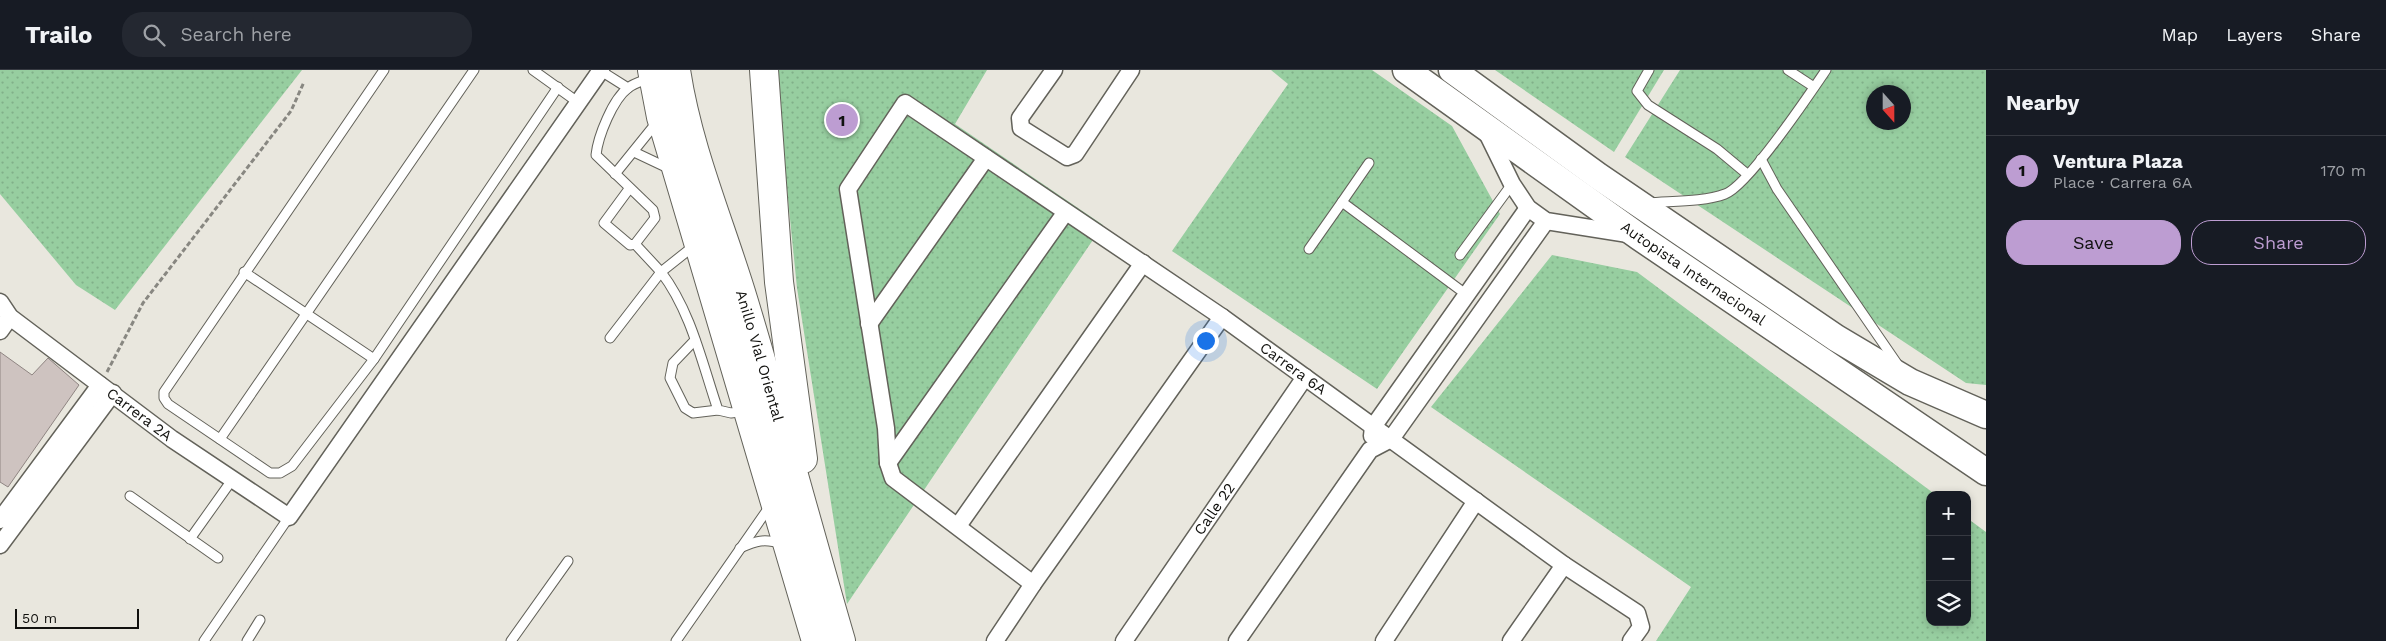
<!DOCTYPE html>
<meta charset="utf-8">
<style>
:root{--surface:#171b24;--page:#242831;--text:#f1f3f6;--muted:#9ea1a6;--line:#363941;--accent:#bd9dd2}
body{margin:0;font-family:"Work Sans",sans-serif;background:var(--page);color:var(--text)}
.controls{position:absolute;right:15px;bottom:15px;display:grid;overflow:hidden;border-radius:10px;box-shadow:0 2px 8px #0003}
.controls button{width:45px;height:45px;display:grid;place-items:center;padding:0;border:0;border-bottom:1px solid var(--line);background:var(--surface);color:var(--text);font:25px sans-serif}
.compass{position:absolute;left:1866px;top:15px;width:45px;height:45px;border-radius:50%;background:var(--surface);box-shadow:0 2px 8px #0003;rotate:159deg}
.scale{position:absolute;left:15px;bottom:12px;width:124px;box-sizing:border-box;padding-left:5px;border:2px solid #11110e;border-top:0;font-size:14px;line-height:18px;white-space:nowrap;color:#11110e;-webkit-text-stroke:4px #e9e7de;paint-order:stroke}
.you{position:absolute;left:1205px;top:270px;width:18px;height:18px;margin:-12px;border:4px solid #fff;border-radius:50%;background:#1a73e8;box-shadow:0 0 0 8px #1a73e833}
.badge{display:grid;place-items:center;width:32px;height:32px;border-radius:50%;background:var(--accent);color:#111;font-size:16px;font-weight:700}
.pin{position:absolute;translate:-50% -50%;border:2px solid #fff;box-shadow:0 1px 5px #0006}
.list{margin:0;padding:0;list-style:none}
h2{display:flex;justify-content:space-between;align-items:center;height:65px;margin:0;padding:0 20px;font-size:21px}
h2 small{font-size:16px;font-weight:400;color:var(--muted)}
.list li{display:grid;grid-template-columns:32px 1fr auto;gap:15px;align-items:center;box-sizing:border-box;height:70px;padding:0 20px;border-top:1px solid var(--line)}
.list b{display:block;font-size:19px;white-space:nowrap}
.list p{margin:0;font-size:16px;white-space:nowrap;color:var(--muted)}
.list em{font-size:16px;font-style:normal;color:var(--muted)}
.actions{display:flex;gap:10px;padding:15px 20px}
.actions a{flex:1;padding:11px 0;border:1px solid var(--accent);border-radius:20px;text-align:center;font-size:18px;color:var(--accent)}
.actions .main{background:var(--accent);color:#111}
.icon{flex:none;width:28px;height:28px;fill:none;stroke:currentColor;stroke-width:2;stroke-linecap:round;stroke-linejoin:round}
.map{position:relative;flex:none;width:1986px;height:571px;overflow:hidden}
header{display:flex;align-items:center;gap:30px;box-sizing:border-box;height:70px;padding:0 25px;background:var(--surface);border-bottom:1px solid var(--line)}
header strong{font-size:24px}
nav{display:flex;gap:28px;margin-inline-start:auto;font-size:18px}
.search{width:350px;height:45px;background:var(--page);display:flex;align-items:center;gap:12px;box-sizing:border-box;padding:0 18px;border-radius:20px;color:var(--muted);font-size:19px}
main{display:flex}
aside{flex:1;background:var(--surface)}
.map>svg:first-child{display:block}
.grass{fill:url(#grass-dots);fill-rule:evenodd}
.building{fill:#cec3c0;stroke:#8f8582}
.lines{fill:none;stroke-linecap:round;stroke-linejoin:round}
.service-casing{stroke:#63625a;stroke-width:11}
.minor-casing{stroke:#63625a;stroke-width:19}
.primary-casing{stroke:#63625a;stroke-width:29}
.trunk-casing{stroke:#63625a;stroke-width:30}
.path{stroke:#888781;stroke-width:3;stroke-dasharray:5 2.5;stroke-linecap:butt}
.service{stroke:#fff;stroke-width:9}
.minor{stroke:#fff;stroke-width:16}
.primary{stroke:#fff;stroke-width:26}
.trunk{stroke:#fff;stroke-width:28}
.labels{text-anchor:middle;stroke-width:4.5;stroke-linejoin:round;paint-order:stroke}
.street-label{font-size:15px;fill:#11110e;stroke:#e9e7de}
</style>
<header>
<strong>Trailo</strong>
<div class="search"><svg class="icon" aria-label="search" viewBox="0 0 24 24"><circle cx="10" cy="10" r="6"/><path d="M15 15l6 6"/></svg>Search here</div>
<nav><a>Map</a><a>Layers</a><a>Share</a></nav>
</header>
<main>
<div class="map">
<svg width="1986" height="571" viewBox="0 0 1986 571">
<defs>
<pattern id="grass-dots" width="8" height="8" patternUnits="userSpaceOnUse" patternTransform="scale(1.25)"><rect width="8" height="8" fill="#97cea0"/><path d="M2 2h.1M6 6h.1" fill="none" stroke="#81b089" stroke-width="1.8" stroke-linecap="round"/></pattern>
</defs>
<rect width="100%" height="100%" fill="#e9e7de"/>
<!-- grass -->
<g class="grass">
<polygon points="0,0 302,0 115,240 76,215 0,124"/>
<polygon points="775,0 987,0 955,54 1103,155 847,534 797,218"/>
<polygon points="1271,0 1372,0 1452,56 1500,144 1377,319 1172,181 1288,14"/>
<polygon points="1495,0 1664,0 1614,82"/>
<path d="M1680 0H1986V315L1966 313 1625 87ZM1874 22H1904V52H1874Z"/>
<polygon points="1552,185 1637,202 1936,425 1930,425 1930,552 1967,552 1967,448 1986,462 1986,571 1656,571 1691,517 1431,337"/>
</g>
<!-- building -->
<polygon class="building" points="0,282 32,305 48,288 79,315 8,417 0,412"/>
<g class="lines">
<defs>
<g id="service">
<polyline points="384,0 164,322 164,328 168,334 270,403 280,403 292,396 374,289 558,17"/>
<polyline points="533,0 579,33"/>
<polyline points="1649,0 1637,21 1648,35 1717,79 1747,104"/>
<polyline points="1788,0 1814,17"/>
<polyline points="601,1 628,18"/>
<polyline points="634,82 670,99"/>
<polyline points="1761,89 1777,119 1898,295"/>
<polyline points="615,104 657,52"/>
<path d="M629 119 604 153 630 175 635 174 655 148 653 140 596 85C598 66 613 29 628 18 634 13 643 11 650 8"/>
<polyline points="1342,132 1369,93"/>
<path d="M1648 133C1671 131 1704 132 1725 124 1748 116 1809 25 1826 0"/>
<path d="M695 175 661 202C691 241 702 293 718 340L731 343 746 341"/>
<polyline points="1309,179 1342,132 1467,225"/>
<polyline points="1460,185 1512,114"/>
<polyline points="244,202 374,289"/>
<polyline points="610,268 661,202 635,174"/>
<polyline points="695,270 673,293 670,308 685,338 693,343 718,340"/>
<polyline points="220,369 474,0"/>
<polyline points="130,426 218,488"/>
<polyline points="190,469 232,410"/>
<path d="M740 478C756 471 764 468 782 474"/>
<polyline points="204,571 289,447"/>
<polyline points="247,571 260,550"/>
<polyline points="511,571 568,491"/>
<polyline points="676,571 770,436"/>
</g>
<g id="minor">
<polyline points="1054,0 1020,48 1021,58 1067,87 1075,84 1131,0"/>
<polyline points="1486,61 1512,114 1528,138 1546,151 1628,164"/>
<path id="s1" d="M0 232 10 247 172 369 289 447 601 0"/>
<polyline points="869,254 986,88"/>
<polyline points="0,261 10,247"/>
<polyline points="1372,366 1373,357 1528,138"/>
<polyline points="888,393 1065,143"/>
<polyline points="0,450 100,315"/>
<polyline points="958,456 1143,193"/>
<polyline points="0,475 113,323"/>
<path id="s2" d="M1033 514 893 408 888 393 886 358 848 119 905 33 1222 247 1564 495 1637 543 1641 557 1631 571"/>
<polyline points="995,571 1033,514 1222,247"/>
<path id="s3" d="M1124 571 1305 307"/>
<polyline points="1237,571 1370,380 1391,369 1546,151"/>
<polyline points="1384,571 1476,431"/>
<polyline points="1511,571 1564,495"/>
</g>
<g id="primary">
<path id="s4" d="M1406 0 1638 166 1986 402"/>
<polyline points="1452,0 1598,106 1836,268 1910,312 1986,345"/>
</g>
<g id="trunk">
<polyline points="652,0 661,47 816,571"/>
<path id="s5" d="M676 0C688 80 721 155 744 232 778 345 808 458 841 571"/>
<polyline points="764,0 779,212 803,389"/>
</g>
</defs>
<!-- service casing -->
<use href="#service" class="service-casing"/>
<!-- minor casing -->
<use href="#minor" class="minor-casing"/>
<!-- primary casing -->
<use href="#primary" class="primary-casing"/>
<!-- trunk casing -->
<use href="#trunk" class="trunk-casing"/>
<!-- path -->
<polyline class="path" points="107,302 143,233 291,41 304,12"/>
<!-- service -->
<use href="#service" class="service"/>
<!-- minor -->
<use href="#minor" class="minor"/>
<!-- primary -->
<use href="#primary" class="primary"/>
<!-- trunk -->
<use href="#trunk" class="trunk"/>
</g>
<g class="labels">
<!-- street labels -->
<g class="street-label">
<text dy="5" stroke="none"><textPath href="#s4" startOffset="352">Autopista Internacional</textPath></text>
<text dy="5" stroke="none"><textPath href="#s5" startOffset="298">Anillo Vial Oriental</textPath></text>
<text dy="5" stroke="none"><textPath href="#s2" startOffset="1042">Carrera 6A</textPath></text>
<text dy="5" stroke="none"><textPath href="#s1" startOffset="180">Carrera 2A</textPath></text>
<text dy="5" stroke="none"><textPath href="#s3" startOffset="160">Calle 22</textPath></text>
</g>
</g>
</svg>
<div class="controls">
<button>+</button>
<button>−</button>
<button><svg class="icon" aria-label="layers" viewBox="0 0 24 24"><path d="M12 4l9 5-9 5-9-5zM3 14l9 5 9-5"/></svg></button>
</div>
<svg class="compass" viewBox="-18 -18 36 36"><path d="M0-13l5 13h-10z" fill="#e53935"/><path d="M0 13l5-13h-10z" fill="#9ea1a6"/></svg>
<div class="scale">50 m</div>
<div class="you"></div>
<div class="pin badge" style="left:842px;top:50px">1</div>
</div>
<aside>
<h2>Nearby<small></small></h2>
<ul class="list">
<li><span class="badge">1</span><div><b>Ventura Plaza</b><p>Place · Carrera 6A</p></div><em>170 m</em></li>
</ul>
<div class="actions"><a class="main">Save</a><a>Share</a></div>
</aside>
</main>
